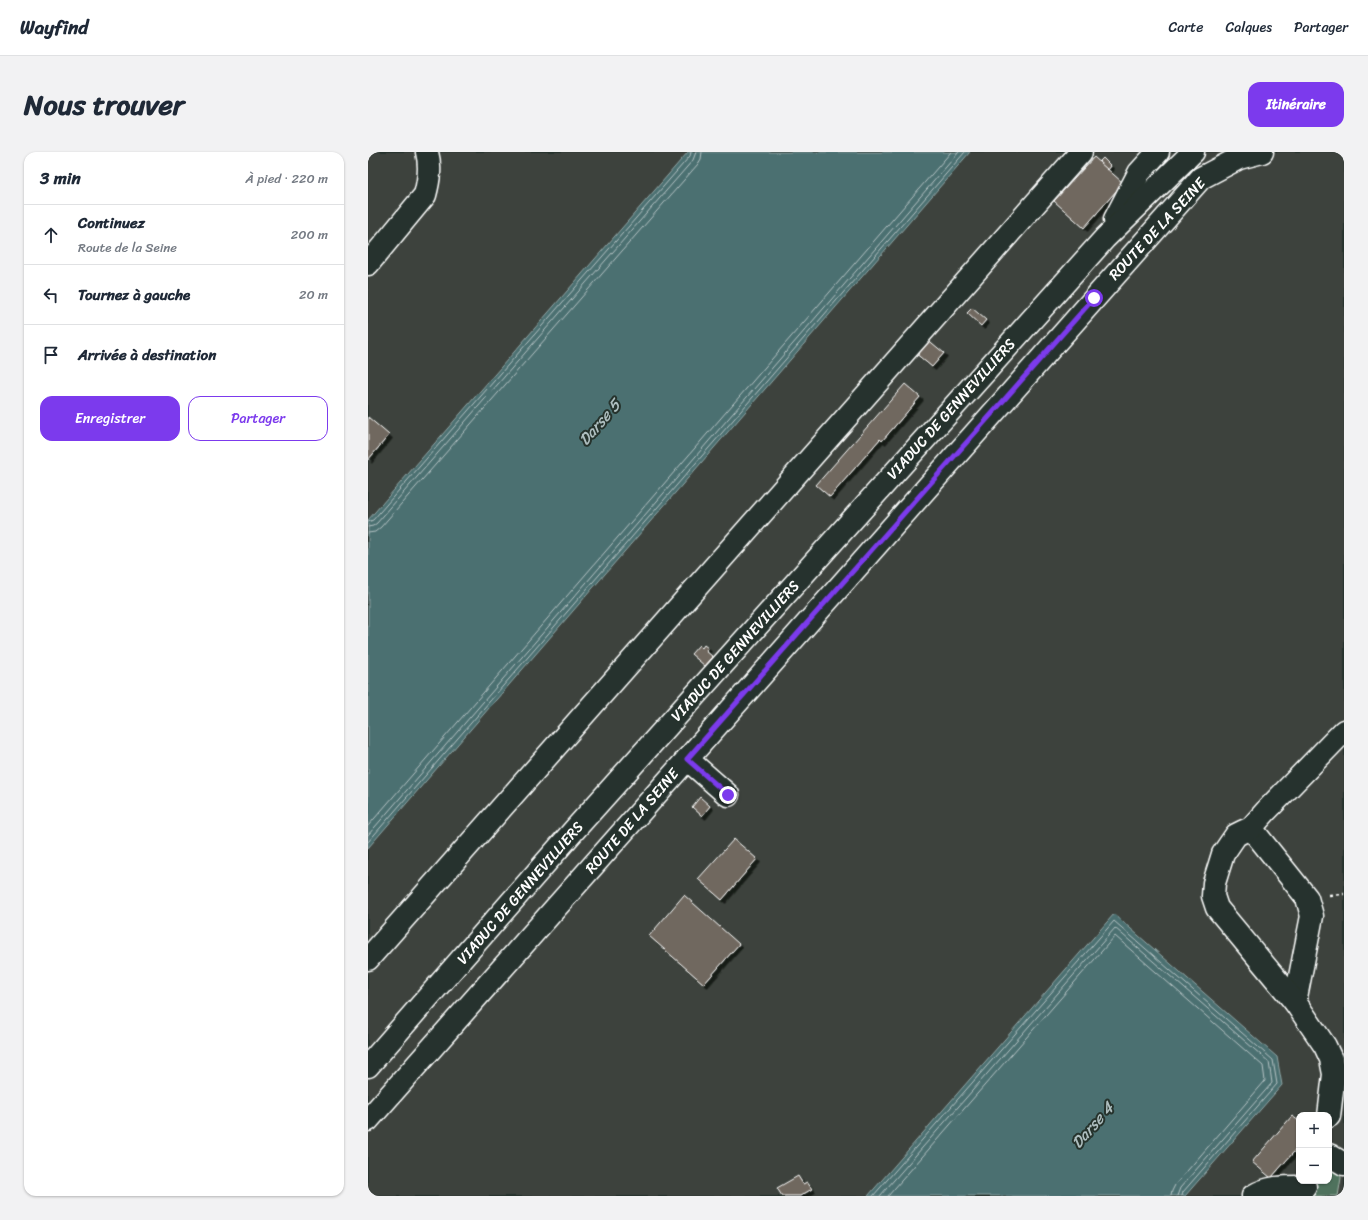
<!DOCTYPE html>
<html lang="fr">
<meta charset="utf-8">
<style>
:root{--surface:#fff;--page:#f2f2f3;--text:#1f2937;--muted:#747a83;--line:#e0e1e3;--accent:#7c3aed}
body{margin:0;font-family:Sriracha,sans-serif;background:var(--page);color:var(--text)}
.controls{position:absolute;right:12px;bottom:12px;display:grid;overflow:hidden;border-radius:8px;box-shadow:0 1px 3px #0004}
.controls button{width:36px;height:36px;display:grid;place-items:center;padding:0;border:0;border-bottom:1px solid var(--line);background:var(--surface);color:var(--text);font:20px sans-serif}
.stop{position:absolute;width:12px;height:12px;margin:-9px;border:3px solid #7c3aed;border-radius:50%;background:#fff}
.stop.end{background:#7c3aed;border-color:#fff;box-shadow:0 1px 4px #0008}
.list{margin:0;padding:0;list-style:none}
h2{display:flex;justify-content:space-between;align-items:center;height:52px;margin:0;padding:0 16px;font-size:17px}
h2 small{font-size:13px;font-weight:400;color:var(--muted)}
.list li{display:grid;grid-template-columns:26px 1fr auto;gap:12px;align-items:center;box-sizing:border-box;height:60px;padding:0 16px;border-top:1px solid var(--line)}
.list b{display:block;font-size:15px;white-space:nowrap}
.list p{margin:0;font-size:13px;white-space:nowrap;color:var(--muted)}
.list em{font-size:13px;font-style:normal;color:var(--muted)}
.actions{display:flex;gap:8px;padding:12px 16px}
.actions a{flex:1;padding:9px 0;border:1px solid var(--accent);border-radius:12px;text-align:center;font-size:14px;color:var(--accent)}
.actions .main{background:var(--accent);color:#fff}
.icon{flex:none;width:22px;height:22px;fill:none;stroke:currentColor;stroke-width:2;stroke-linecap:round;stroke-linejoin:round}
.map{position:relative;flex:none;width:976px;height:1044px;overflow:hidden;border-radius:12px}
header{display:flex;align-items:center;gap:24px;box-sizing:border-box;height:56px;padding:0 20px;background:var(--surface);border-bottom:1px solid var(--line)}
header strong{font-size:19px}
nav{display:flex;gap:22px;margin-inline-start:auto;font-size:14px}
.intro{display:flex;align-items:center;justify-content:space-between;box-sizing:border-box;height:96px;padding:0 24px}
h1{margin:0;font-size:28px}
.button{padding:10px 18px;border-radius:12px;background:var(--accent);color:#fff;font-size:14px;font-weight:700}
main{display:flex;gap:24px;padding:0 24px}
aside{flex:1;background:var(--surface);border-radius:12px;box-shadow:0 1px 3px #0004}
.map>svg:first-child{display:block}
.built{fill:#3c433c;fill-rule:evenodd}
.green{fill:#50725d;stroke:#a8b8ae}
.water{fill:#4b6f71;stroke:#93a9aa}
.lines{fill:none;stroke-linecap:round;stroke-linejoin:round}
.shore{stroke:#b7c5c6;stroke-width:1}
.building{fill:#70685f;stroke:#fff;filter:url(#shadow)}
.minor-casing{stroke:#fff;stroke-width:25}
.highway-casing{stroke:#fff;stroke-width:25}
.path{stroke:#fff;stroke-width:2.5;stroke-dasharray:4 3;stroke-linecap:butt}
.minor{stroke:#26332d;stroke-width:22}
.highway{stroke:#26332d;stroke-width:22}
.route{stroke:#7c3aed;stroke-width:5}
.labels{text-anchor:middle;stroke-width:4;stroke-linejoin:round;paint-order:stroke}
.street-label{font-size:15px;fill:#fff;stroke:#26332d}
.water-label{font-size:16px;font-style:italic;fill:#aebebf;stroke:#26332d}
</style>
<header>
<strong>Wayfind</strong>
<nav><a>Carte</a><a>Calques</a><a>Partager</a></nav>
</header>
<div class="intro"><h1>Nous trouver</h1><a class="button">Itinéraire</a></div>
<main>
<aside>
<h2>3 min<small>À pied · 220 m</small></h2>
<ul class="list">
<li><svg class="icon" aria-label="ahead" viewBox="0 0 24 24"><path d="M12 20V5M6 11l6-6 6 6"/></svg><div><b>Continuez</b><p>Route de la Seine</p></div><em>200 m</em></li>
<li><svg class="icon" aria-label="left" viewBox="0 0 24 24"><path d="M17 20v-9H6M10 6l-5 5 5 5"/></svg><div><b>Tournez à gauche</b></div><em>20 m</em></li>
<li><svg class="icon" aria-label="arrive" viewBox="0 0 24 24"><path d="M6 21V4h12l-3 4 3 4H6"/></svg><div><b>Arrivée à destination</b></div></li>
</ul>
<div class="actions"><a class="main">Enregistrer</a><a>Partager</a></div>
</aside>
<div class="map">
<svg width="976" height="1044" viewBox="0 0 976 1044">
<defs>
<filter id="shadow"><feDropShadow dx="3.5" dy="3.5" stdDeviation="0" flood-color="#0009"/></filter>
</defs>
<rect width="100%" height="100%" fill="#26332d"/>
<filter id="ink" filterUnits="userSpaceOnUse"><feTurbulence type="fractalNoise" baseFrequency=".025" numOctaves="2"/><feDisplacementMap in="SourceGraphic" scale="8" xChannelSelector="R" yChannelSelector="G"/><feConvolveMatrix kernelMatrix="1 2 1 2 8 2 1 2 1" color-interpolation-filters="sRGB"/></filter>
<g filter="url(#ink)">
<!-- built -->
<g class="built">
<polygon points="0,0 320,0 0,368"/>
<path d="M602 0H976V1044H817L914 933 909 905 746 762 500 1044H0V696ZM931 963H961V1029H931Z"/>
</g>
<!-- green -->
<polygon class="green" points="961,1018 972,1021 973,1026 970,1044 944,1044 948,1029 961,1029"/>
<!-- water -->
<g class="water">
<polygon points="320,0 602,0 0,696 0,368"/>
<polygon points="746,762 909,905 914,933 817,1044 500,1044"/>
</g>
<g class="lines">
<!-- shore -->
<g class="shore">
<polyline points="0,370 5,368 322,4 323,0"/>
<polyline points="0,375 5,374 9,371 325,8 328,0"/>
<polyline points="0,381 7,380 13,375 330,12 333,7 334,0"/>
<polyline points="0,674 583,0"/>
<polyline points="0,683 591,0"/>
<polyline points="0,690 597,0"/>
<polyline points="505,1044 746,769 905,908 909,932 815,1040 814,1044"/>
<polyline points="512,1044 747,776 901,910 904,931 812,1036 809,1044"/>
<polyline points="520,1044 747,784 895,914 897,929 807,1033 804,1039 803,1044"/>
</g>
</g>
<!-- building -->
<g class="building">
<polygon points="726,5 755,31 716,76 686,49"/>
<polygon points="735,6 743,14 740,18 731,10"/>
<polygon points="604,156 618,168 613,174 599,161"/>
<polygon points="558,186 576,201 564,215 546,200"/>
<polygon points="537,232 552,245 514,289 512,287 462,345 448,333"/>
<polygon points="0,265 21,283 0,308"/>
<polygon points="331,493 334,496 336,493 340,496 338,499 345,505 337,514 323,502"/>
<polygon points="332,645 342,654 334,664 324,655"/>
<polygon points="366,687 389,707 354,748 330,727"/>
<polygon points="316,743 371,792 336,832 281,784"/>
<polygon points="924,964 931,969 931,994 903,1026 884,1010"/>
<polygon points="430,1024 435,1032 439,1030 444,1037 432,1044 414,1044 409,1036"/>
</g>
<g class="lines">
<defs>
<g id="minor">
<path d="M0 112 57 43C61 28 63 15 59 0"/>
<polyline points="319,607 360,643"/>
<polyline points="883,676 939,746 944,764 927,850"/>
<polyline points="961,964 966,922 963,907 957,894 927,850 849,756 845,744 846,731 855,702 868,683 876,679 883,676 899,658 976,579"/>
<polyline points="0,968 833,26 871,6 894,0"/>
<polyline points="961,1003 976,1012"/>
<path d="M885 1044C900 1034 920 1035 937 1035"/>
</g>
<g id="highway">
<polyline points="747,67 771,21 790,0"/>
<polyline points="0,807 713,0"/>
<polyline points="0,914 208,676 737,86 825,0"/>
</g>
</defs>
<!-- minor casing -->
<use href="#minor" class="minor-casing"/>
<!-- highway casing -->
<use href="#highway" class="highway-casing"/>
<!-- path -->
<polyline class="path" points="961,743 976,742"/>
<!-- minor -->
<use href="#minor" class="minor"/>
<!-- highway -->
<use href="#highway" class="highway"/>
</g>
</g>
<g class="lines" filter="url(#ink)">
<!-- route -->
<polyline class="route" points="360,643 319,607 726,146"/>
</g>
<g class="labels">
<!-- street labels -->
<g class="street-label">
<text transform="translate(789 77) rotate(-47)" y="5">ROUTE DE LA SEINE</text>
<text transform="translate(583 257) rotate(-48)" y="5">VIADUC DE GENNEVILLIERS</text>
<text transform="translate(367 499) rotate(-48)" y="5">VIADUC DE GENNEVILLIERS</text>
<text transform="translate(264 669) rotate(-49)" y="5">ROUTE DE LA SEINE</text>
<text transform="translate(152 741) rotate(-49)" y="5">VIADUC DE GENNEVILLIERS</text>
</g>
<!-- water labels -->
<g class="water-label">
<text transform="translate(231 270) rotate(-49)" y="6">Darse 5</text>
<text transform="translate(724 973) rotate(-49)" y="6">Darse 4</text>
</g>
</g>
</svg>
<div class="controls">
<button>+</button>
<button>−</button>
</div>
<div class="stop" style="left:726px;top:146px"></div>
<div class="stop end" style="left:360px;top:643px"></div>
</div>
</main>
